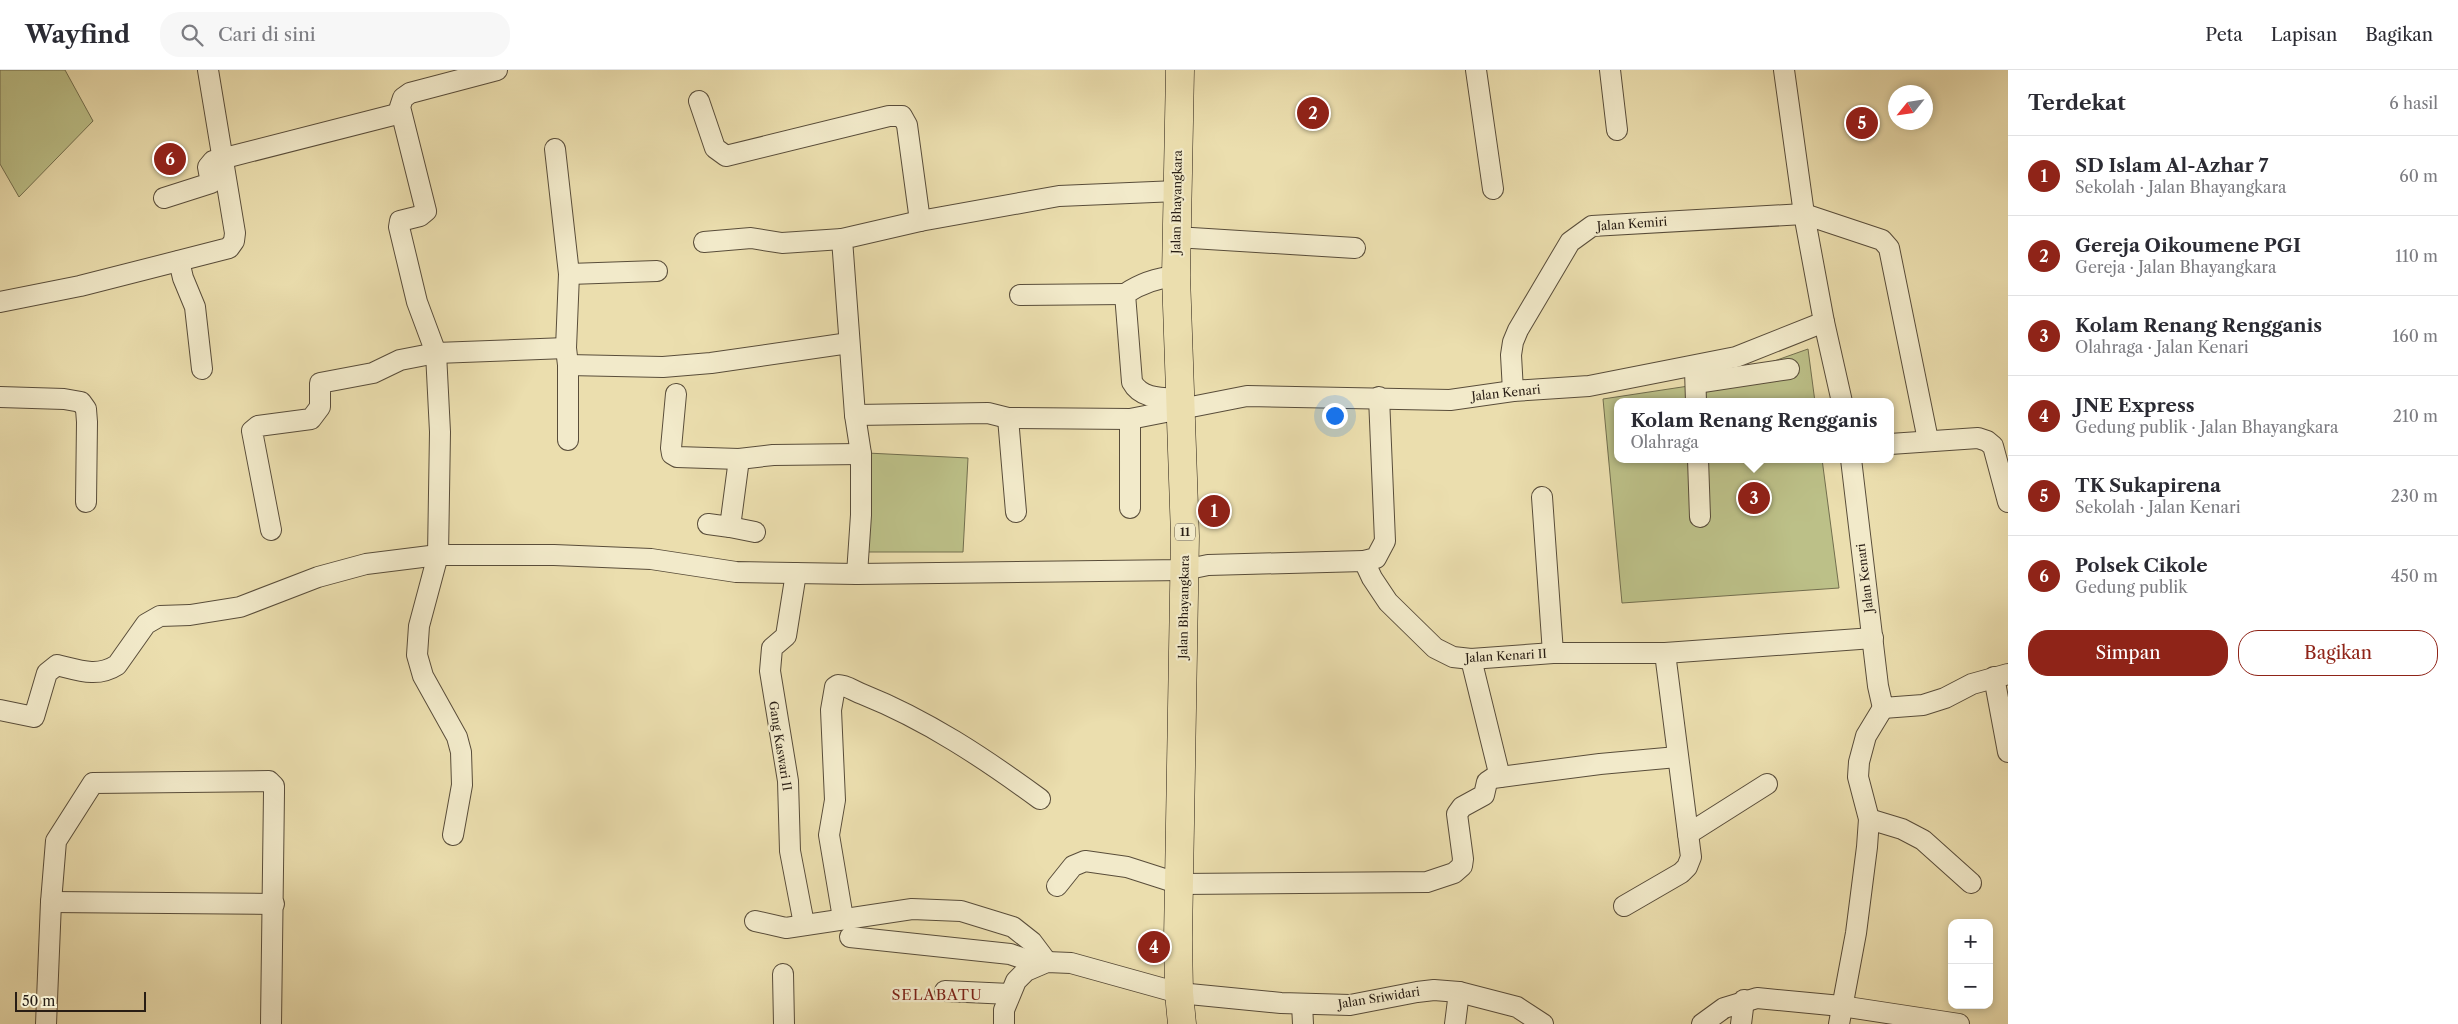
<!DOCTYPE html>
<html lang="id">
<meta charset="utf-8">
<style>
:root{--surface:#fff;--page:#f7f7f7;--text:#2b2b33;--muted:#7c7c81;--line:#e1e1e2;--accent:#8f2418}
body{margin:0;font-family:"Libre Caslon Text",serif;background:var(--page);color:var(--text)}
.controls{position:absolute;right:15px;bottom:15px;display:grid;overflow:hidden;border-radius:10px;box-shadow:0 2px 8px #0003}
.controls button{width:45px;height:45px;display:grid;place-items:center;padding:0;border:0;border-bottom:1px solid var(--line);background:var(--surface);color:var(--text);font:25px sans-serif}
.compass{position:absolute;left:1888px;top:15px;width:45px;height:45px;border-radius:50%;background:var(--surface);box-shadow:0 2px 8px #0003;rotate:240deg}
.scale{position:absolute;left:15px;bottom:12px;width:131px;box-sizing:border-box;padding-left:5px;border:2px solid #281d14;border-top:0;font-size:14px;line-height:18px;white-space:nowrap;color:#281d14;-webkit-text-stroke:4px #f2eaca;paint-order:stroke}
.you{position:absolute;left:1334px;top:345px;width:18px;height:18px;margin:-12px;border:4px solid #fff;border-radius:50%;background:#1a73e8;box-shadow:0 0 0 8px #1a73e833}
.badge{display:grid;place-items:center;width:32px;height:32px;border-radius:50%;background:var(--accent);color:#fff;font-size:16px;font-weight:700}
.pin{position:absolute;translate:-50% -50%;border:2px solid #fff;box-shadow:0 1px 5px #0006}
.popup{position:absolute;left:1614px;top:328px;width:280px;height:65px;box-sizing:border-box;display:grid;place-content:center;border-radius:10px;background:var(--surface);filter:drop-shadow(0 1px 4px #0005);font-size:16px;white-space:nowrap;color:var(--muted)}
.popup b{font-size:19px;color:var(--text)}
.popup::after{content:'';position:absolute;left:50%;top:100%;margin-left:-10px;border:10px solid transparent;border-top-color:var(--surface)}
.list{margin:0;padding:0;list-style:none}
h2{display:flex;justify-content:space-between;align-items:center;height:65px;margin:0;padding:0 20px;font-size:21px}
h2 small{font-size:16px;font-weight:400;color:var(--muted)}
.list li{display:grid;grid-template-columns:32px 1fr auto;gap:15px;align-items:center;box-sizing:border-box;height:80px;padding:0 20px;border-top:1px solid var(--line)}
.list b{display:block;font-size:19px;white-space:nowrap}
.list p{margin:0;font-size:16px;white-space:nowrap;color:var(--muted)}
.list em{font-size:16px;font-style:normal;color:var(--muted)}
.actions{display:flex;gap:10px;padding:15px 20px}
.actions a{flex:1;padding:11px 0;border:1px solid var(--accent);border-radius:20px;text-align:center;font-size:18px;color:var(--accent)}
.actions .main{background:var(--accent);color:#fff}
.icon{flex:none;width:28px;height:28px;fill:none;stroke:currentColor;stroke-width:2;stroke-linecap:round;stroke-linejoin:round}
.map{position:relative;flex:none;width:2008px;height:954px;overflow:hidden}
header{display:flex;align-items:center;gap:30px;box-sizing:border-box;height:70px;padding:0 25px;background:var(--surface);border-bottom:1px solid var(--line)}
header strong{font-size:24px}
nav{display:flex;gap:28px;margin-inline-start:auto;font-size:18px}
.search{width:350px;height:45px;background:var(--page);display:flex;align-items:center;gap:12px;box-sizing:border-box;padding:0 18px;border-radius:20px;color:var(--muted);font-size:19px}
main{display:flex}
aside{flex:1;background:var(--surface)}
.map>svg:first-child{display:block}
.green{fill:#bcc088;stroke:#726e4e}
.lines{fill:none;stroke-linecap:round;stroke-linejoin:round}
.minor-casing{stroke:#594d3a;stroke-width:22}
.highway-casing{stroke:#281d14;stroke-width:29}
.minor{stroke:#f2eaca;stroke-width:20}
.highway{stroke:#ebdeae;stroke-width:28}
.labels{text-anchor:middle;stroke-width:4.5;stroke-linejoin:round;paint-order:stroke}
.shield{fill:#f2eaca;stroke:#655a4b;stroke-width:1}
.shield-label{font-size:11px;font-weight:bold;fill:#281d14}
.street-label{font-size:12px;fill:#281d14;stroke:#f2eaca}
.quarter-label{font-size:15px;letter-spacing:1px;fill:#7a1f14;stroke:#f2eaca}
</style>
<header>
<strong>Wayfind</strong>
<div class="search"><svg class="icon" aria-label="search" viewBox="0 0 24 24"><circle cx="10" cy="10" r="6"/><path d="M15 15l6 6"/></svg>Cari di sini</div>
<nav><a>Peta</a><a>Lapisan</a><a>Bagikan</a></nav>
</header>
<main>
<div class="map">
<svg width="2008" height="954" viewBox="0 0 2008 954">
<rect width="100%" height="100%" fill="#ebdeae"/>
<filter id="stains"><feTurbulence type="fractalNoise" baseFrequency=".004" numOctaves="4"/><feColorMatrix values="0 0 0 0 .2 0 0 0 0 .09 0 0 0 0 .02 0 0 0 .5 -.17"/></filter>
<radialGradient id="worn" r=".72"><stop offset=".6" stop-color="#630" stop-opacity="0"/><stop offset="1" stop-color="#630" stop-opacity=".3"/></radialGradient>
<!-- green -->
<g class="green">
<polygon points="0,0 65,0 93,51 19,127 0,94"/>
<polygon points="1808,279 1815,332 1618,332 1618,389 1822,389 1839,518 1622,533 1603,329 1715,312"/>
<polygon points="867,383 968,388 963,482 868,482"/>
</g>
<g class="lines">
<defs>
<g id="minor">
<polyline points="1476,0 1493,119"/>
<polyline points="1610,0 1617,60"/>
<polyline points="699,31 715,78 726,86 889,46 902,46 907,55 920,151"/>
<polyline points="555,79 569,204 566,278 568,295 568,370"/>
<polyline points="164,128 211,113 208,97 213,91 401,43"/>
<polyline points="1176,167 1355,178"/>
<polyline points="704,172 751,168 782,173 842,169"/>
<polyline points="179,191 183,208 195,237 202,299"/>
<polyline points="569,204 657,201"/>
<path d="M1176 206C1156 208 1141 213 1125 224L1132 312C1141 329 1162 328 1179 329"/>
<polyline points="1020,225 1125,224"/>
<polyline points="0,232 80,216 229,178 234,171 235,163 208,0"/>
<polyline points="1824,252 1842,332"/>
<polyline points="568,295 663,297 711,293 849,273"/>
<polyline points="1695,300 1696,332"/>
<polyline points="1696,313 1789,299"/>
<polyline points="1513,321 1511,285 1513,272 1518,260 1570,172 1592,156 1804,144 1882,170 1889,178 1928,370"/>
<polyline points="676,324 671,378 672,384 677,387 739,389 773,385 861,384"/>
<polyline points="0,327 64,329 81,332 86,339 87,352 86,432"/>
<polyline points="855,345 988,343 1008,348 1130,349 1247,326 1450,330 1513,321 1589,316 1736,287 1824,252 1804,144 1784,0"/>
<polyline points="1008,348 1016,442"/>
<polyline points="1130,349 1130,438"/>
<polyline points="1890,374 1978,368 1987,371 1993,376 2008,432"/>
<polyline points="1698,389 1700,447"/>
<polyline points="1851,389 1878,616 1883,638 1923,635 1945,628 1972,614 2008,604"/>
<polyline points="1542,427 1553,583"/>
<polyline points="708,454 730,457 739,389"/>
<polyline points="730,457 755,462"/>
<polyline points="271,460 252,361 258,356 311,349 320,337 320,313 373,303 400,290 436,283 566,278"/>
<polyline points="1364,491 1376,488 1385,471 1379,327"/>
<polyline points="796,503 786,566 772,578 770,601 788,711 790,781 804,854"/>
<polyline points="857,504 861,445 861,384 855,345 842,169 920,151 1059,126 1177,121"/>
<polyline points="1471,589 1500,707"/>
<polyline points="1994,607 2008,682"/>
<path d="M0 640 34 647 47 603 57 595C78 600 97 608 117 595L146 554 160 546 190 545 240 537 318 507 366 494 438 485H554L651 489 736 502 857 504 1184 500 1208 495 1364 491 1372 508 1388 532 1435 578 1453 587 1471 589 1553 583H1665L1873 568"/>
<polyline points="1869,749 1902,759 1923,770 1971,813"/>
<polyline points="1688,764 1767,714"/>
<polyline points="453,765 462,715 461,682 457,667 423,606 417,585 419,556 438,485 440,362 436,283 417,232 399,157 400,151 420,146 426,141 400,37 403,28 410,23 497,0"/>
<polyline points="1057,816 1073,796 1085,791 1127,797 1180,814 1427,812 1454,803 1462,796 1463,789 1457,744 1462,737 1484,725 1487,712 1493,708 1600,694 1677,687"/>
<polyline points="51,832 274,834"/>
<polyline points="1624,836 1681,803 1687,797 1691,787 1665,583"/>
<path d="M843 848 829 765 835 730 831 640 835 617 838 615C846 615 854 621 862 624 927 650 984 688 1040 729"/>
<polyline points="755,851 786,858 912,839 961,841 1013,857 1032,872 1047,892"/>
<polyline points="850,867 1010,884 1039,894"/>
<polyline points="783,904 784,954"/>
<polyline points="945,921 1010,924"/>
<polyline points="1302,934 1303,954"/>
<polyline points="46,954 51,832 56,771 93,713 269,711 274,716 274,722 271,954"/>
<polyline points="1004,954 1004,940 1016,911 1026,901 1047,892 1071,893 1179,923 1281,933 1350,935 1417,922 1434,920 1459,922 1517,937 1543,954"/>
<polyline points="1455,954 1459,922"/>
<polyline points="1702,954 1724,938 1757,928 1841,936 1959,954"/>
<polyline points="1741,954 1744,930"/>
<polyline points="1839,954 1856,863 1867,777 1869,749 1858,707 1859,692 1866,666 1883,638"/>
</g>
<polyline id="highway" points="1180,0 1176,206 1185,466 1178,869 1179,923 1182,954"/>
</defs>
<!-- minor casing -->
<use href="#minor" class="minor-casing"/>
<!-- highway casing -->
<use href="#highway" class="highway-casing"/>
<!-- minor -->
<use href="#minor" class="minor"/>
<!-- highway -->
<use href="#highway" class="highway"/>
</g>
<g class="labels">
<!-- shield labels -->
<rect class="shield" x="1175" y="453.5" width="20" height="17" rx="4"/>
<g class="shield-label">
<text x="1185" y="466">11</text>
</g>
<!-- street labels -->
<g class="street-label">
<text transform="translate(1177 132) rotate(-89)" y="4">Jalan Bhayangkara</text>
<text transform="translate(1632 154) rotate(-4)" y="4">Jalan Kemiri</text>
<text transform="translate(1506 323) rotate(-6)" y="4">Jalan Kenari</text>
<text transform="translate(1865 508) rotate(-97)" y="4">Jalan Kenari</text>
<text transform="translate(1184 537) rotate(-89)" y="4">Jalan Bhayangkara</text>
<text transform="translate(1506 586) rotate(-3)" y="4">Jalan Kenari II</text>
<text transform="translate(780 676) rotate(81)" y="4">Gang Kaswari II</text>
<text transform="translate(1379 928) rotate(-9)" y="4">Jalan Sriwidari</text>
</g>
<!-- quarter labels -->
<g class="quarter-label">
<text x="937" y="930">SELABATU</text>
</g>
</g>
<rect width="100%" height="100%" filter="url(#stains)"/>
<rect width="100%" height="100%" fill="url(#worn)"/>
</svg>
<div class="controls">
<button>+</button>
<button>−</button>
</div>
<svg class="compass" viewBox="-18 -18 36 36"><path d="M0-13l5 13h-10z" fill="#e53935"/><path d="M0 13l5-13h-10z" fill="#7c7c81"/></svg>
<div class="scale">50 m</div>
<div class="you"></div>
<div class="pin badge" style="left:1214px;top:441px">1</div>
<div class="pin badge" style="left:1313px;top:43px">2</div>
<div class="pin badge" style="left:1754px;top:428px">3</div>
<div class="popup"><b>Kolam Renang Rengganis</b>Olahraga</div>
<div class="pin badge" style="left:1154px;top:877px">4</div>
<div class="pin badge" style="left:1862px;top:53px">5</div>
<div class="pin badge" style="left:170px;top:89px">6</div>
</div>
<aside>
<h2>Terdekat<small>6 hasil</small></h2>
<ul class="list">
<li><span class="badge">1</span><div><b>SD Islam Al-Azhar 7</b><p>Sekolah · Jalan Bhayangkara</p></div><em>60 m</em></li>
<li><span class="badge">2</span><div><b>Gereja Oikoumene PGI</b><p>Gereja · Jalan Bhayangkara</p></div><em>110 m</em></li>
<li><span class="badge">3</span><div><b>Kolam Renang Rengganis</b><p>Olahraga · Jalan Kenari</p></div><em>160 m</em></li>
<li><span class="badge">4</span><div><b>JNE Express</b><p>Gedung publik · Jalan Bhayangkara</p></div><em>210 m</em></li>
<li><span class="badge">5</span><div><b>TK Sukapirena</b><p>Sekolah · Jalan Kenari</p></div><em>230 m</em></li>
<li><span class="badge">6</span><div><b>Polsek Cikole</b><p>Gedung publik</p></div><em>450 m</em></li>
</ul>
<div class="actions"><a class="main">Simpan</a><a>Bagikan</a></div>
</aside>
</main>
